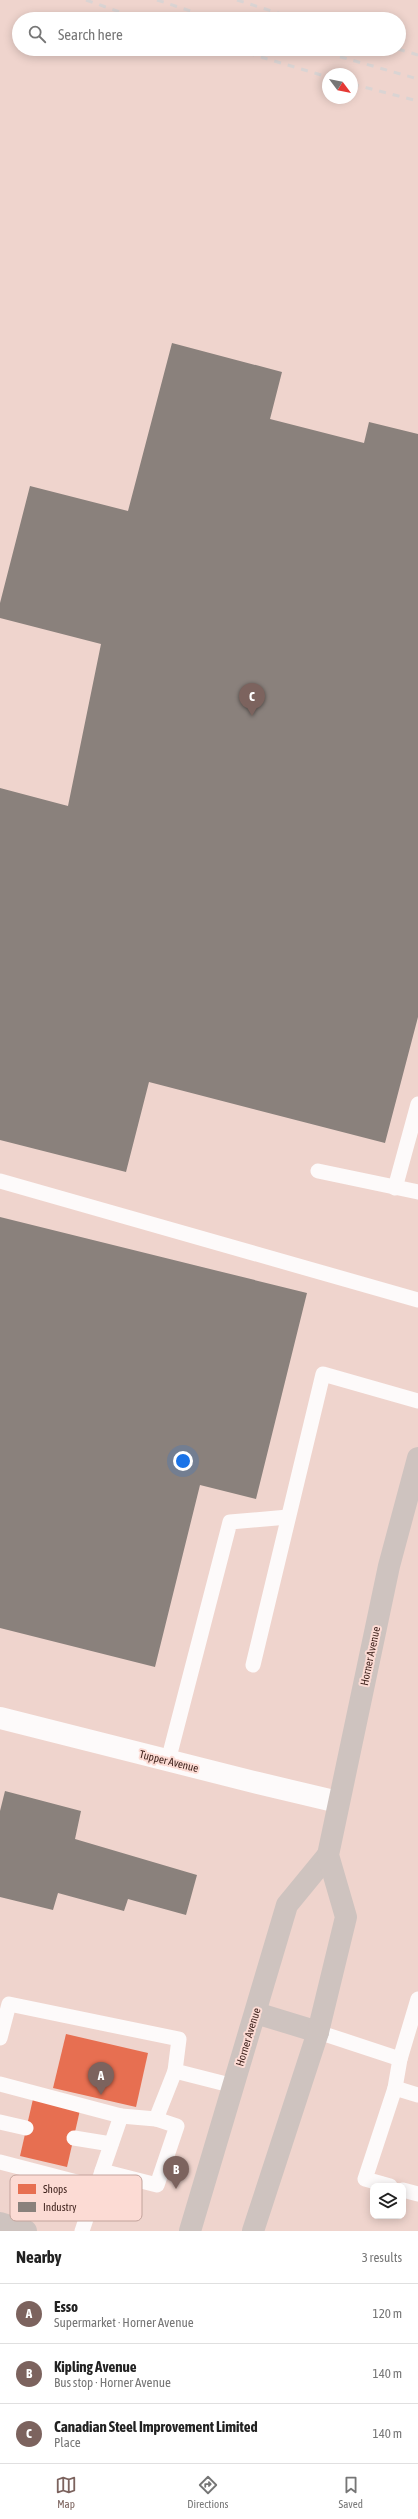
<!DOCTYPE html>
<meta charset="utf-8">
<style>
:root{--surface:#fff;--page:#f6f6f6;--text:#222;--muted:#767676;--line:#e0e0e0;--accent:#7c635e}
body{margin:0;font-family:"Asap Condensed",sans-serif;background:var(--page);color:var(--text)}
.controls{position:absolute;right:12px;bottom:12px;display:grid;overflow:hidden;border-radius:8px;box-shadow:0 2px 10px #0003}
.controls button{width:36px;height:36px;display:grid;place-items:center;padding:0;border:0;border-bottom:1px solid var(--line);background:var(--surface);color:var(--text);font:20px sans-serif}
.compass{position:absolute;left:322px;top:68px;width:36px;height:36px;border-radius:50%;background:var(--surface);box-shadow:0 2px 10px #0003;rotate:122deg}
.you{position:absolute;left:183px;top:1461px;width:14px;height:14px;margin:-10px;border:3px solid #fff;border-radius:50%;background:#1a73e8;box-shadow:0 0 0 6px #1a73e833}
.badge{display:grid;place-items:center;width:26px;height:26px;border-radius:50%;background:var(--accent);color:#fff;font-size:13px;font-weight:700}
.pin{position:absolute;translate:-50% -33px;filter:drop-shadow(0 1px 2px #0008)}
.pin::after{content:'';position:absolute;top:21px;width:14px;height:12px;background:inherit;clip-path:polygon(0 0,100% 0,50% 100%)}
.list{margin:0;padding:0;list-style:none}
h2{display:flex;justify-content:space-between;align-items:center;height:52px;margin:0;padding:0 16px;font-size:17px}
h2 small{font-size:13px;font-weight:400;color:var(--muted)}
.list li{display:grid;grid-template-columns:26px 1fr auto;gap:12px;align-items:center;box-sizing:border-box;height:60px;padding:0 16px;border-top:1px solid var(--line)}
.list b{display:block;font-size:15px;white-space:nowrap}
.list p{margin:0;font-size:13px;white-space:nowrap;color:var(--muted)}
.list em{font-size:13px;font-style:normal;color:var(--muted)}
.icon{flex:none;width:22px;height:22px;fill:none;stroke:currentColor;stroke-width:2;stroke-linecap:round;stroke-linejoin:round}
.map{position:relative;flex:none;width:418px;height:2231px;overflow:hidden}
.search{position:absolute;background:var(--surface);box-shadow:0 2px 10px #0003;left:12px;right:12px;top:12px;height:44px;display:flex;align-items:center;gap:10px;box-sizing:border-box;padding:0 14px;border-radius:22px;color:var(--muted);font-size:15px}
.sheet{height:232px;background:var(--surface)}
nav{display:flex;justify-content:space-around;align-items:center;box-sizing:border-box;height:56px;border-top:1px solid var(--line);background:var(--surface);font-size:11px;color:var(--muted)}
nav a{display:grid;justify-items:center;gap:2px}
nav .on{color:var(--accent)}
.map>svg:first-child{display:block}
.built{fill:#efd4cd;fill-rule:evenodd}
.shops{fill:#e76f51}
.industry{fill:#8a817c}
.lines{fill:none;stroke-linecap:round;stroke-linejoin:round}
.service{stroke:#fdfafa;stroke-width:15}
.minor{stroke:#fdfafa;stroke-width:22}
.secondary{stroke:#cec3bf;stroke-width:22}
.rail{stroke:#dad4d3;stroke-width:3;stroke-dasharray:7 7;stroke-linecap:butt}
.labels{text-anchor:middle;stroke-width:4;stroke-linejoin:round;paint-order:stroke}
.street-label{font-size:11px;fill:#3c1f19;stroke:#fcdbd4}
.key{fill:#fcdbd4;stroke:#c2a39c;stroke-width:1}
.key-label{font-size:11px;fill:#3c1f19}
</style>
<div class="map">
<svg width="418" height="2231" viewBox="0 0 418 2231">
<rect width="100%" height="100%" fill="#f3e1dd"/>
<!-- built -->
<path class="built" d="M0 0H418V2231H0ZM19 19H399V49H19ZM328 74H352V98H328ZM373 2186H403V2216H373Z"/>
<!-- shops -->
<g class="shops">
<polygon points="66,2034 148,2053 136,2107 53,2088"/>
<polygon points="33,2099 80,2110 67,2167 20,2156"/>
</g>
<!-- industry -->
<g class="industry">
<polygon points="172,343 282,372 270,419 364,443 369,422 418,434 418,1017 385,1143 149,1082 126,1172 0,1140 0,788 68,806 101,644 0,618 0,603 30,486 128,511"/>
<polygon points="0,1217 307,1293 256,1499 200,1485 155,1667 0,1628"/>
<polygon points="5,1791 81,1811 75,1839 197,1875 186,1915 128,1899 124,1911 58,1893 53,1910 0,1897 0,1811"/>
</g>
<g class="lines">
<!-- service -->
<g class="service">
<polyline points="318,1171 418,1192"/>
<polyline points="0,1181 418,1300"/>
<polyline points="395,1188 418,1104"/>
<polyline points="253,1665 323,1374 418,1401"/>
<polyline points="168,1761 230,1522 288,1517"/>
<polyline points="318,2032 400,2059"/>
<polyline points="0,2038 9,2004 179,2039 175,2071 234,2086"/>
<polyline points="0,2084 121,2116"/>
<polyline points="395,2088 400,2059 418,1999"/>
<polyline points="0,2122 26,2128"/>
<polyline points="74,2138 111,2144"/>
<polyline points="0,2162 96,2187"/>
<polyline points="102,2171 121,2116 156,2119"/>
<polyline points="390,2186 365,2179 395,2088 418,2095"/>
<polyline points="403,2190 418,2194"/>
<polyline points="82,2231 102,2171 157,2185 177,2126 156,2119 175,2071"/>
</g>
<!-- minor -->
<polyline class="minor" points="0,1718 258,1783 338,1802"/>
<!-- secondary -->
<g class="secondary">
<polyline points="256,2013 318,2032"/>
<polyline points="0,2223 26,2231"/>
<polyline points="190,2231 287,1905 328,1855"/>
<polyline points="253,2231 318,2032 346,1917 328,1855 389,1566 418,1458"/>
</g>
<!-- rail -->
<g class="rail">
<polyline points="86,0 140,19"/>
<polyline points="157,0 215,19"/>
<polyline points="237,0 297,19"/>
<polyline points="234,49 328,77"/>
<polyline points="313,49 418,79"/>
<polyline points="398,49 418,55"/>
<polyline points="352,84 418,101"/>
</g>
</g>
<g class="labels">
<!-- street labels -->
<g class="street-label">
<text transform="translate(370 1656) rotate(-78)" y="4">Horner Avenue</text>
<text transform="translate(169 1761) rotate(14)" y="4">Tupper Avenue</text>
<text transform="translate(248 2037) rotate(-73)" y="4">Horner Avenue</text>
</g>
</g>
<!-- legend -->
<rect x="10" y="2175" width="132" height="46" rx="6" class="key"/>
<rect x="18" y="2184" width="18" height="10" fill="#e76f51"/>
<rect x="18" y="2202" width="18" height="10" fill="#8a817c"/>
<g class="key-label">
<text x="43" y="2193">Shops</text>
<text x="43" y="2211">Industry</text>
</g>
</svg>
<div class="controls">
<button><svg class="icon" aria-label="layers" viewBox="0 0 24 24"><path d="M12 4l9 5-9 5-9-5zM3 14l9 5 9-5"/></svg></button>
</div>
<svg class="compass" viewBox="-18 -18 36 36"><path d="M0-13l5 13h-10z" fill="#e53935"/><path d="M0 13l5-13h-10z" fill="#767676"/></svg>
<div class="you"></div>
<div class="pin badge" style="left:101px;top:2095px">A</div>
<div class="pin badge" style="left:176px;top:2189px">B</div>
<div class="pin badge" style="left:252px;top:716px">C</div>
<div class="search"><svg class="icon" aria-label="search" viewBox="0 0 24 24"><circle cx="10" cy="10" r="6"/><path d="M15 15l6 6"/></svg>Search here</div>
</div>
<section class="sheet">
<h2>Nearby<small>3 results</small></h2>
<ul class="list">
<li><span class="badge">A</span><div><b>Esso</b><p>Supermarket · Horner Avenue</p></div><em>120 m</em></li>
<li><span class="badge">B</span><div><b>Kipling Avenue</b><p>Bus stop · Horner Avenue</p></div><em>140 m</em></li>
<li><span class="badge">C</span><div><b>Canadian Steel Improvement Limited</b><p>Place</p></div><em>140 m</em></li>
</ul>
</section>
<nav>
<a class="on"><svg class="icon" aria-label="map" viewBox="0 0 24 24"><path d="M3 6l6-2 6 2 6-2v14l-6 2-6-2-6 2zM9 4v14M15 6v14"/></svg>Map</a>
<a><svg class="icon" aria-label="directions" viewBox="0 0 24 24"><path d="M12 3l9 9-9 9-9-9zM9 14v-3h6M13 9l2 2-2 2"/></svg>Directions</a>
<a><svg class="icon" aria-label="saved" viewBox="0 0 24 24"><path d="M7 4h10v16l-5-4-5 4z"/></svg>Saved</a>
</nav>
